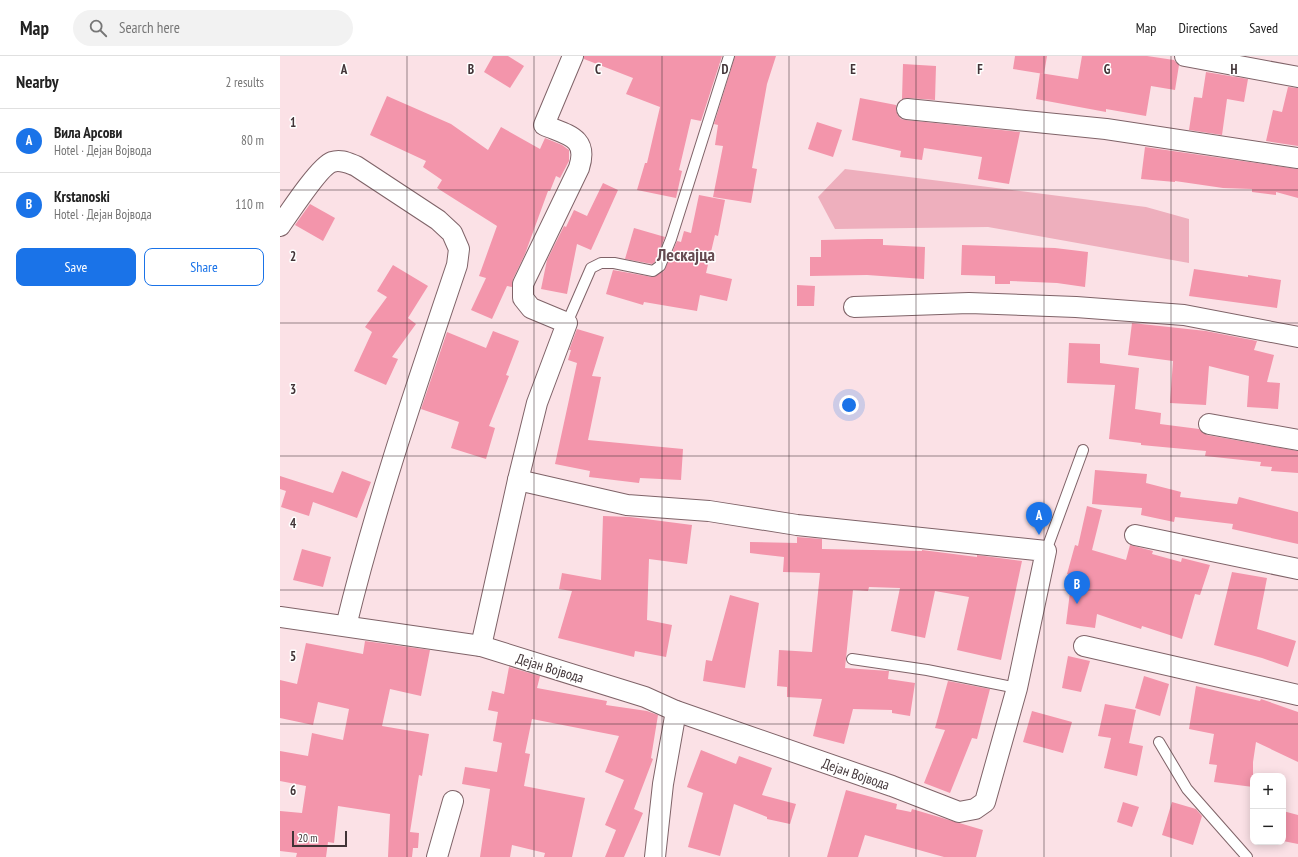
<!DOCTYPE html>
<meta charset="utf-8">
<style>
:root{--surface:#fff;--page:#f2f2f2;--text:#222;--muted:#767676;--line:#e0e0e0;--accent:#1a73e8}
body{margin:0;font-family:"PT Sans Narrow",sans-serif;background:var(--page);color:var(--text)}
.controls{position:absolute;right:12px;bottom:12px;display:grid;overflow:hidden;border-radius:8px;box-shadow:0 2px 10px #0003}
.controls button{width:36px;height:36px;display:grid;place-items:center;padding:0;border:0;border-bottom:1px solid var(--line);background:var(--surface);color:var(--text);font:20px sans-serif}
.scale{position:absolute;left:12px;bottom:10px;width:55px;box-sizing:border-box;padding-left:4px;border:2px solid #413437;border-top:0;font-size:11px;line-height:14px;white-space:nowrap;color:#413437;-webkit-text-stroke:3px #fff;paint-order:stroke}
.you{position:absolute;left:569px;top:349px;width:14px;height:14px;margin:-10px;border:3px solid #fff;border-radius:50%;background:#1a73e8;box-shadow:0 0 0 6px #1a73e833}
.badge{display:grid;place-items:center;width:26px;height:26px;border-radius:50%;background:var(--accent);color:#fff;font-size:13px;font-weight:700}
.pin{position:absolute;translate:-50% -33px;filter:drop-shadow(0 1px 2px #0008)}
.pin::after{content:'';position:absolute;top:21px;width:14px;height:12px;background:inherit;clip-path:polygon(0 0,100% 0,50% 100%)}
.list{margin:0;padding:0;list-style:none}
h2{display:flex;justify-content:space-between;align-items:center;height:52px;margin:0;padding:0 16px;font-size:17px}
h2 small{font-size:13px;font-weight:400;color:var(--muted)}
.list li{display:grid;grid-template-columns:26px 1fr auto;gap:12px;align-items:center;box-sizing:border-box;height:64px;padding:0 16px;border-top:1px solid var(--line)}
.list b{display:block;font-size:15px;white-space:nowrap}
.list p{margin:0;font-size:13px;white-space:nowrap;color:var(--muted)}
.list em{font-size:13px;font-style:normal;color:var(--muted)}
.actions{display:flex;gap:8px;padding:12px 16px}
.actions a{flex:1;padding:9px 0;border:1px solid var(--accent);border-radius:8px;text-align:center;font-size:14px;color:var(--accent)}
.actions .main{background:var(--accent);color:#fff}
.icon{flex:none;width:22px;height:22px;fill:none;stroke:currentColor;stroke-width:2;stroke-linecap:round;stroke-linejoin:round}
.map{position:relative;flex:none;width:1018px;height:801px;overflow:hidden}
header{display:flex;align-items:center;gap:24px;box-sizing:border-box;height:56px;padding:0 20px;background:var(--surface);border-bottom:1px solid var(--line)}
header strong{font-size:19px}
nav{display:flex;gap:22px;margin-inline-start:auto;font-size:14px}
.search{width:280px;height:36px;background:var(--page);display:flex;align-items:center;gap:10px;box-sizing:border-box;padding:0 14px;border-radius:22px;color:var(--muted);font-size:15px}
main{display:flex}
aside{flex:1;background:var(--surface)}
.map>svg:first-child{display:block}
.green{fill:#eeafbd}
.building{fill:#f395ab}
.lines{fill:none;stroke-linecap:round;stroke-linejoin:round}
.service-casing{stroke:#7f6368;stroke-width:12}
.minor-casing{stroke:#7f6368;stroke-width:22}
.service{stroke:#fff;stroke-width:10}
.minor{stroke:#fff;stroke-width:20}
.grid{fill:none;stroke:#413437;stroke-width:1;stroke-opacity:0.55}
.labels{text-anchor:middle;stroke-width:3;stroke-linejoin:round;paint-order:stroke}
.street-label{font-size:14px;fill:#413437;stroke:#fff}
.district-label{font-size:18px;font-weight:bold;fill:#664b51;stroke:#fff}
.grid-label{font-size:13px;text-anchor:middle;font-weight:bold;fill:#413437;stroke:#fff;stroke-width:3;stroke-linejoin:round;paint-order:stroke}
</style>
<header>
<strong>Map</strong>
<div class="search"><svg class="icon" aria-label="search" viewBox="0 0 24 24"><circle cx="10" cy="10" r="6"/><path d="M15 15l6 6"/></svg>Search here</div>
<nav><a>Map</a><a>Directions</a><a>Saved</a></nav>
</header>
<main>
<aside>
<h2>Nearby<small>2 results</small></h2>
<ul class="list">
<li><span class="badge">A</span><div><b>Вила Арсови</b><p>Hotel · Дејан Војвода</p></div><em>80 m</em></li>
<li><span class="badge">B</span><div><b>Krstanoski</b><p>Hotel · Дејан Војвода</p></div><em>110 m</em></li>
</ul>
<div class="actions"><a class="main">Save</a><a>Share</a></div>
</aside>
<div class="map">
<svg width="1018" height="801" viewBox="0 0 1018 801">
<rect width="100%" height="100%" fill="#fbe1e6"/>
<!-- green -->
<polygon class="green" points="565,113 866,151 909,163 909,207 708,171 555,173 538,141"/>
<!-- building -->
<g class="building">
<polygon points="213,0 228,0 244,10 230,32 204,16"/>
<polygon points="304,0 442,0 421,65 411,63 399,114 402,115 396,142 357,134 365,107 367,107 380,51 346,38 353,22 304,3"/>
<polygon points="455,0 496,0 487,28 472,112 477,113 471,147 433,141 443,90 435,89 438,69 434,68"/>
<polygon points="735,0 767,0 764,18 733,13"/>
<polygon points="802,0 867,0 894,4 899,9 895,34 871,30 866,60 826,53 826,56 756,43 760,17 798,23"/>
<polygon points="623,8 656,10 655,44 628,42 622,43"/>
<polygon points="926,16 968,23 964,46 947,43 942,79 909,74 914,41 922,42"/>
<polygon points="1008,31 1018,32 1018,90 986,85 993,54 1002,56"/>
<polygon points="107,40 171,68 208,94 221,71 260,93 265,82 282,89 289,94 289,105 280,122 276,120 270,135 268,135 245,198 233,223 232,231 227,230 212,263 191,254 206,222 199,220 217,170 157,132 162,124 143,111 146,105 90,79"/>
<polygon points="580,42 616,49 617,58 621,63 626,64 740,76 729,128 698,123 702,101 644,92 642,104 620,101 621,95 572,84"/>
<polygon points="537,66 562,74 553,101 528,93"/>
<polygon points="865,91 1018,113 1018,142 996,136 996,139 972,136 972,133 943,132 895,125 895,126 861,123"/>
<polygon points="323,127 338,134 311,194 297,188 287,238 261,233 267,204 284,170 286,171 294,154 307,160"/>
<polygon points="419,139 445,144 438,180 435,179 426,217 452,223 447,245 420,239 417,255 364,246 363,249 326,238 333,214 372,221 384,215 397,185 401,186 404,175 411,177"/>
<polygon points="30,148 55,162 43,185 15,169"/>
<polygon points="354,172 385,181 375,206 372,208 345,203"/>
<polygon points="588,183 603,183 603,189 645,191 644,223 587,219 530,220 530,201 541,201 541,184"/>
<polygon points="682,189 775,192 808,196 805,231 777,227 730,225 730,228 715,228 715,220 681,219"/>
<polygon points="113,209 148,230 128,262 136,268 112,301 118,303 106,329 74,315 92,276 85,271 107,241 97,235"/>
<polygon points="914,213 968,221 968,219 1001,224 997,252 909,240"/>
<polygon points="517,229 535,230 534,250 517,250"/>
<polygon points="852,267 926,275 977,285 974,294 994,299 987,326 1000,327 998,353 967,351 969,320 929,310 926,349 890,347 893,305 848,299"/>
<polygon points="297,273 324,281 312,320 321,321 308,384 403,393 401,424 360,422 359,427 309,421 310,415 275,408 297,307 288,304 291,294 289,294"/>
<polygon points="213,275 239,285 226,319 229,320 209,370 215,372 206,403 171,392 179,366 141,353 167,276 206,292"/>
<polygon points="789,287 820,288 820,307 859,312 855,353 881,357 880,368 919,373 927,379 1018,395 1018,417 991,415 992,411 980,410 981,406 925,400 926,395 861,389 861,387 829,383 835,329 787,327"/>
<polygon points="815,414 867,418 866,427 901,436 900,441 957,448 959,441 1018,456 1018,488 952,473 953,468 895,461 894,466 861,459 862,452 812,448"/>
<polygon points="62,415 91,426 77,462 33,446 29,460 1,451 6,435 0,433 0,420 53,437"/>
<polygon points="807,450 822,454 812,494 846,504 850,489 873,495 872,498 901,506 902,502 930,509 920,539 915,538 902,583 862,570 861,573 817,558 815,572 786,568 792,520 787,518 795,489 798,490"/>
<polygon points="323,460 350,461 412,469 407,508 369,503 367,564 392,569 386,601 355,595 354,601 278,582 292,535 279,533 282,517 321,524"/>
<polygon points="517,481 542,483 542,493 642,495 642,494 697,501 697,499 742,505 721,604 677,594 689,541 655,535 645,582 611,575 620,532 589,531 588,535 573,534 565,612 609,615 608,623 635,627 630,660 612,657 612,654 573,653 564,688 533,680 542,643 507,641 507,631 497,630 499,594 532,596 540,517 503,516 504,501 470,497 470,486 517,487"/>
<polygon points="22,493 51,501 43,531 13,524"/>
<polygon points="952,516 987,522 977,573 1016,585 1008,611 982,602 934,589"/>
<polygon points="450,539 479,547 465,632 423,625 426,604 432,605"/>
<polygon points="85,585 150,594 141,640 110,633 102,670 149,678 142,720 139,719 130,776 139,777 138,792 133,792 132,801 108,801 110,758 58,750 54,787 48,786 46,801 16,801 17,797 0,795 0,755 22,757 26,730 0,725 0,695 28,700 32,677 63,684 69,653 38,646 33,669 0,662 0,624 17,628 26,587 83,598"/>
<polygon points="788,600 810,605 801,636 782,632"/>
<polygon points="229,611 260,620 257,632 327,645 326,649 367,655 378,659 371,702 373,703 354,753 363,757 344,801 325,801 336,774 325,769 344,724 325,716 339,680 252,663 245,697 250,698 244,730 305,742 292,801 264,801 265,797 232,789 230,801 200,801 210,733 182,728 185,711 217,716 222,687 213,685 218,656 208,654 212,635 224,638"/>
<polygon points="864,620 889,628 880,660 855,652"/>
<polygon points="668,625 710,633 697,683 692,682 670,737 644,727 665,674 655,672"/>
<polygon points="916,630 980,645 981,643 1018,656 1018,706 976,686 973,706 973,731 934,726 937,709 929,708 934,678 909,673"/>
<polygon points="825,648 856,654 849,687 863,690 857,720 824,712 831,682 818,680"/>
<polygon points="752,655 792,666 783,697 743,686"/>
<polygon points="421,694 456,708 459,700 492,712 482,739 516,748 510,768 487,763 487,761 454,748 440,800 408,791 423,737 407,731"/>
<polygon points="566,734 617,748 616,753 631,756 632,753 703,774 696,801 664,801 585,779 578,801 547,801"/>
<polygon points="843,746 859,751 852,771 837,766"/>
<polygon points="892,746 916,753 922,760 913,789 882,779"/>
<polygon points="1003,755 1018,759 1018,788 1003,785"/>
</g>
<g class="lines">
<defs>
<g id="service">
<polyline points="287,267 311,212 321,207 334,207 373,215 380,210 391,183 449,0"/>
<polyline points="766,495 803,394"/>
<polyline points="572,603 647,614 737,632"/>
<polyline points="879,686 907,733 967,801"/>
</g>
<g id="minor">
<polyline points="905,0 1018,21"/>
<polyline points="627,53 826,73 1018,102"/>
<path d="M0 170C9 157 40 110 52 106 61 103 68 107 76 110L158 164 172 177 179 193 177 209C137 328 96 447 66 570"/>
<polyline points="574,251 689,247 796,251 904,259 1018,281"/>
<polyline points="929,368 1018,384"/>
<polyline points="855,479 1018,513"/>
<polyline points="0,561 201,590 365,641 396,655 612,730 679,756 695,753 705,746 737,632 766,495 517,469 429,455 347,449 238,424"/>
<path d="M201 590 238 424 257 347 287 267 251 252 243 242V228L299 112C309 81 287 79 264 69L293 0"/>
<polyline points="804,590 1018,639"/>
<polyline points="157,801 173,745"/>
<polyline points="375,801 383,728 396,655"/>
</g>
</defs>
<!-- service casing -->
<use href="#service" class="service-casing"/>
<!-- minor casing -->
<use href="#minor" class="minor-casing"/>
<!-- service -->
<use href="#service" class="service"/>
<!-- minor -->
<use href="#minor" class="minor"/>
</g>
<!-- grid -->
<path class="grid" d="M127 0V801M254 0V801M382 0V801M509 0V801M636 0V801M764 0V801M891 0V801M0 134H1018M0 267H1018M0 400H1018M0 534H1018M0 668H1018"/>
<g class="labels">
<!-- street labels -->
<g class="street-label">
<text transform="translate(270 612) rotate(17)" y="5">Дејан Војвода</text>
<text transform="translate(576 718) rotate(19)" y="5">Дејан Војвода</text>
</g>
<!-- district labels -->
<g class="district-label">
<text x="406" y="205">Лескајца</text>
</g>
</g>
<g class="grid-label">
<text x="64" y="18">A</text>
<text x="191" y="18">B</text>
<text x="318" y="18">C</text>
<text x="445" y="18">D</text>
<text x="573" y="18">E</text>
<text x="700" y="18">F</text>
<text x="827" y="18">G</text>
<text x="954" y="18">H</text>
<text x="13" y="71">1</text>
<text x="13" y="205">2</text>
<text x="13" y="338">3</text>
<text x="13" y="472">4</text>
<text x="13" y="605">5</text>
<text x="13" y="739">6</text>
</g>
</svg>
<div class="controls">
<button>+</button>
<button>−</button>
</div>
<div class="scale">20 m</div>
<div class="you"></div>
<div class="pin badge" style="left:759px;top:479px">A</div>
<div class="pin badge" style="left:797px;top:548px">B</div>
</div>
</main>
